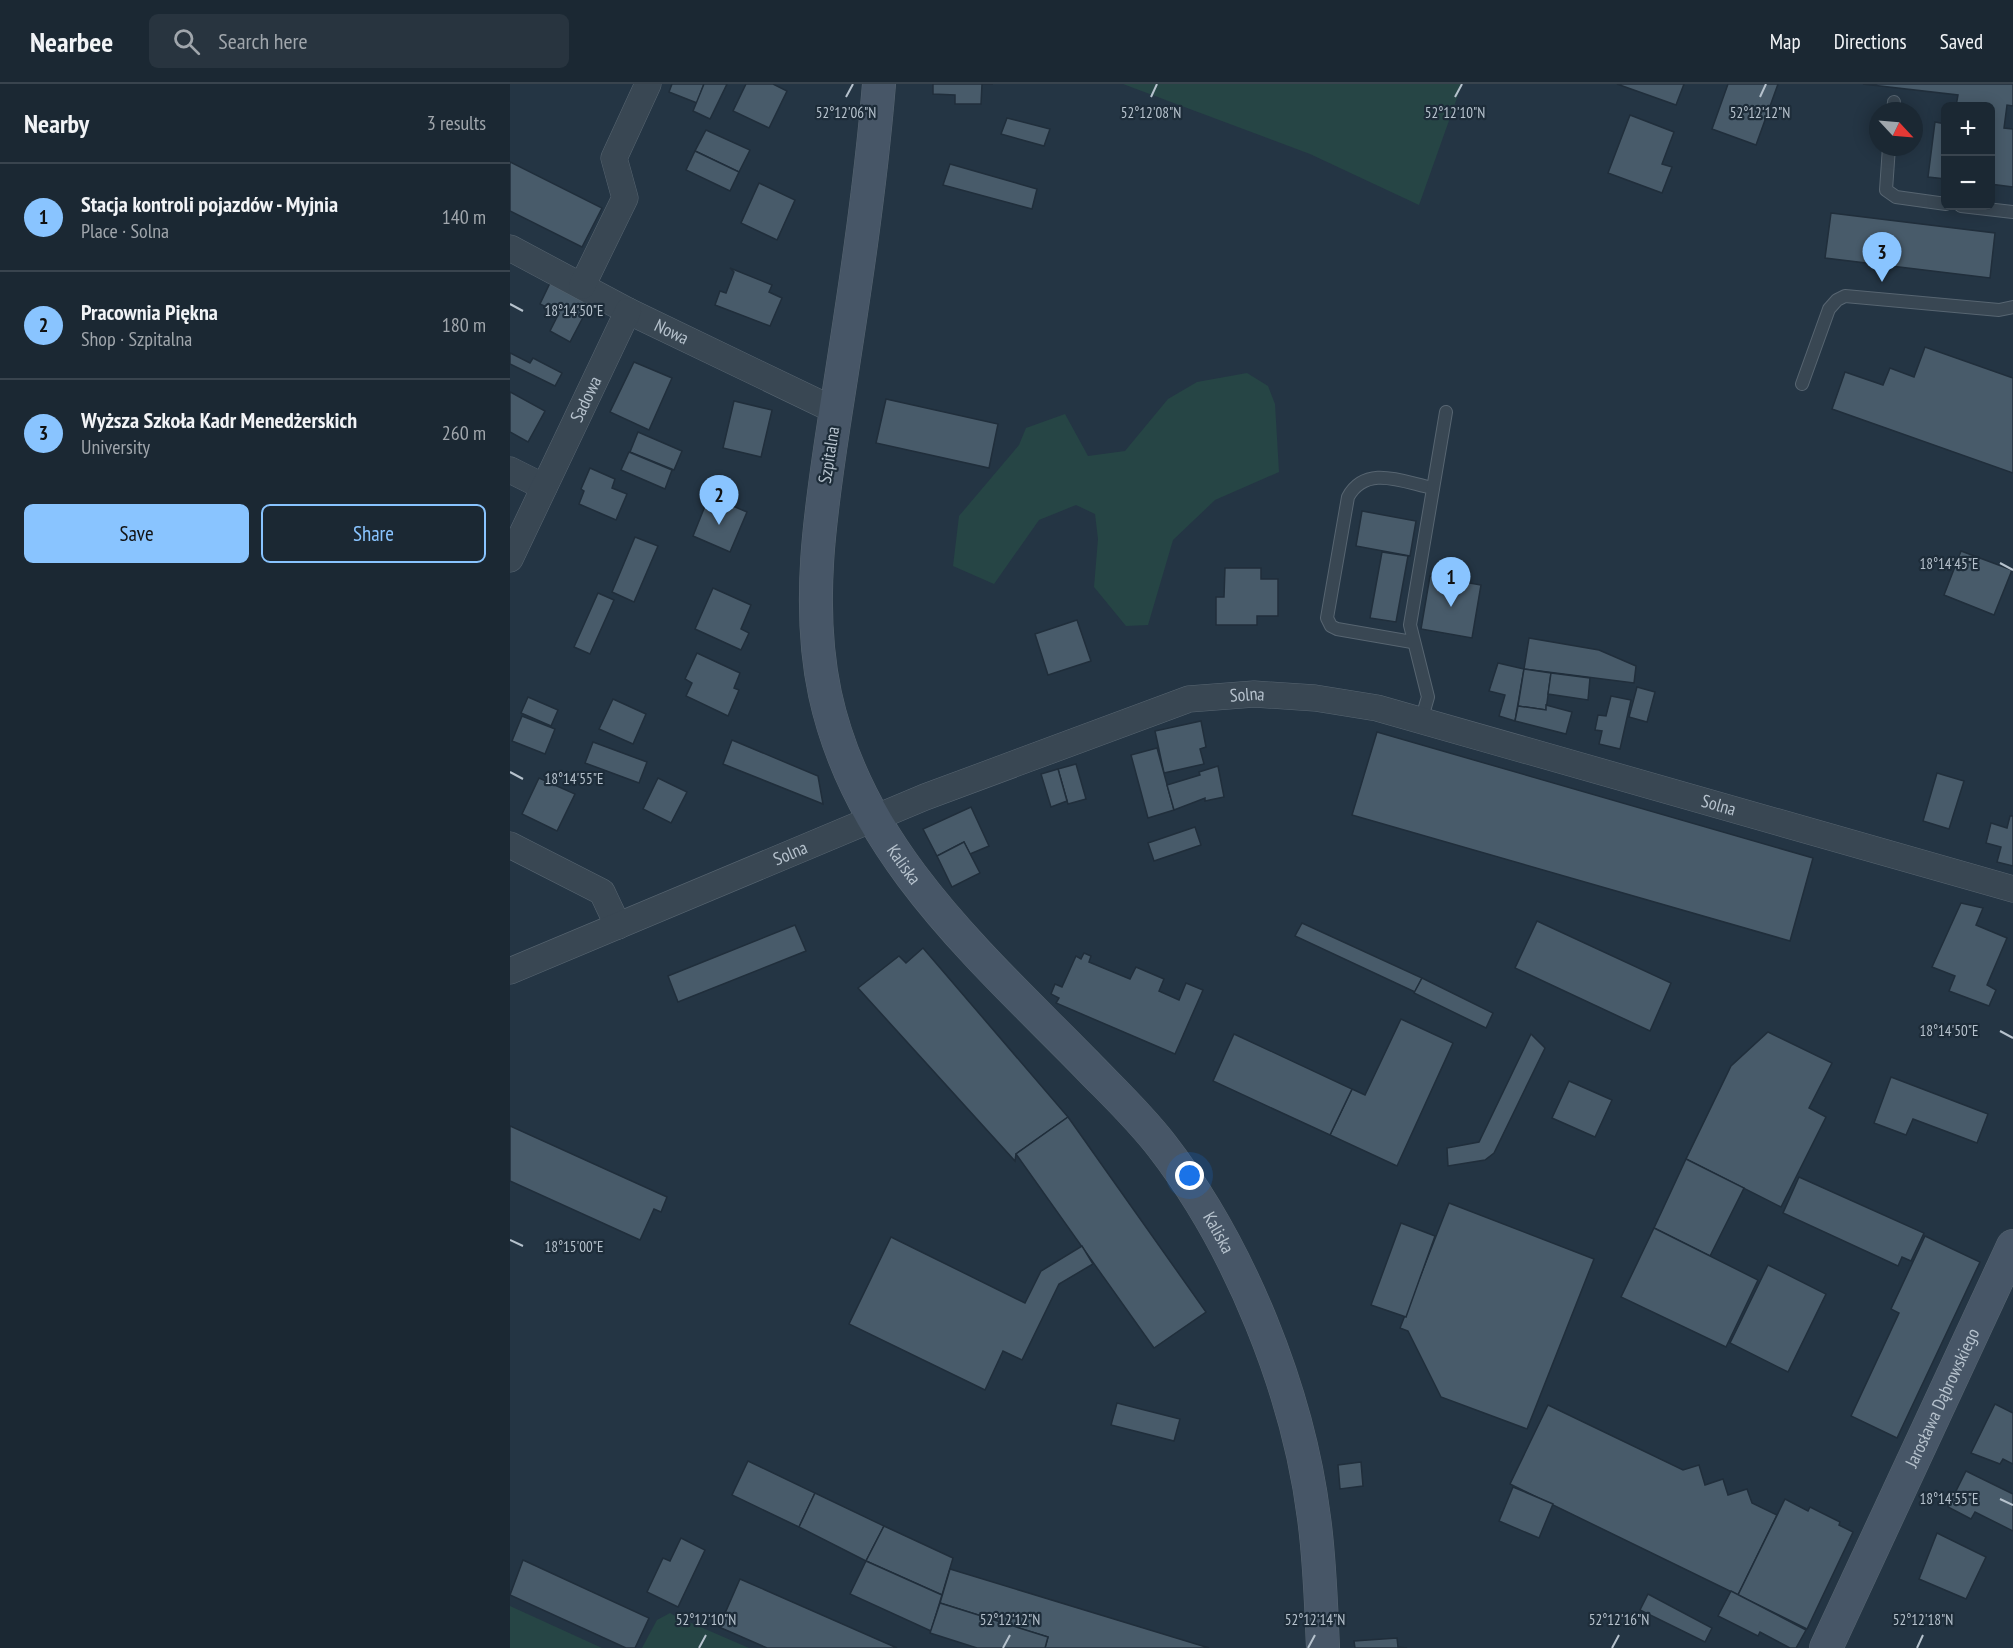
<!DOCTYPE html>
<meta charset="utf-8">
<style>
:root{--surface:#1b2833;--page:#28343f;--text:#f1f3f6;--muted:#a0a6ac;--line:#39444e;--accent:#89c4ff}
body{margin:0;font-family:"PT Sans Narrow",sans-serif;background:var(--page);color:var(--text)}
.controls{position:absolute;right:18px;top:18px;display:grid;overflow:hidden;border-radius:9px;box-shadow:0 3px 15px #0003}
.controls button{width:54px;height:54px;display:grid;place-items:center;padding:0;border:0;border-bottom:2px solid var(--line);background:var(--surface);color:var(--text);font:30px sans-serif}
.compass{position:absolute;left:1359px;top:18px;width:54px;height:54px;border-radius:50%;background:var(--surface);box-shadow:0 3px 15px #0003;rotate:116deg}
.you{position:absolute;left:680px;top:1092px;width:21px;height:21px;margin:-15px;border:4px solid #fff;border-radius:50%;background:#1a73e8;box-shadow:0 0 0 9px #1a73e833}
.badge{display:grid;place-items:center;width:39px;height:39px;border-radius:50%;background:var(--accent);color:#111;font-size:20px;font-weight:700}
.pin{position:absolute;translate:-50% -50px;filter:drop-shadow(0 2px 3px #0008)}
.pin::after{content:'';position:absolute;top:32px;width:21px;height:18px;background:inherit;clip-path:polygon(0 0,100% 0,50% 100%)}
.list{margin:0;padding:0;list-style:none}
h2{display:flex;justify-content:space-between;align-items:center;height:78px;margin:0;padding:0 24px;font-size:26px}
h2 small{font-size:20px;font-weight:400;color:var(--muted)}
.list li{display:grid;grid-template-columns:39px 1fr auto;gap:18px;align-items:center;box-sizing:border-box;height:108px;padding:0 24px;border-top:2px solid var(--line)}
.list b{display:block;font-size:22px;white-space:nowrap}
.list p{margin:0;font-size:20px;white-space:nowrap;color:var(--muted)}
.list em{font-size:20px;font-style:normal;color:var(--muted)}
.actions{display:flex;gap:12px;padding:18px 24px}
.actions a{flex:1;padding:14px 0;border:2px solid var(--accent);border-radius:9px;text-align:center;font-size:21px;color:var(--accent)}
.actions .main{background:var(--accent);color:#111}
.icon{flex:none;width:33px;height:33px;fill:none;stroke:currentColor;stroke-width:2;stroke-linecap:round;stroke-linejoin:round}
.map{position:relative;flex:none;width:1503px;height:1564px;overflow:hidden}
header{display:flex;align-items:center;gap:36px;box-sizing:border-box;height:84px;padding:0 30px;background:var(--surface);border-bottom:2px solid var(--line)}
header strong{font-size:28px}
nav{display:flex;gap:33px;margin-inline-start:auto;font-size:21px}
.search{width:420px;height:54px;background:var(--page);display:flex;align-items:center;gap:15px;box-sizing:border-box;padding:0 21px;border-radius:9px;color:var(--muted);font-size:22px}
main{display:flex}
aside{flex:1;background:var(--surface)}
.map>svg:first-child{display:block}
.green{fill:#264545}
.building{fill:#485b6a;stroke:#202e3b;stroke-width:1.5}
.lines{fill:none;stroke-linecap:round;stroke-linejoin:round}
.lane-casing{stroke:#576571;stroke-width:14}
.street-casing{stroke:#576571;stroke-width:27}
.secondary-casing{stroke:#576571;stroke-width:34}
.lane{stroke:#394753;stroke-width:12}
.street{stroke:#394753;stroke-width:26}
.secondary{stroke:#475667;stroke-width:33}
.ticks{fill:none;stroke:#b6c2cd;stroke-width:2}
.labels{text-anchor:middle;stroke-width:4.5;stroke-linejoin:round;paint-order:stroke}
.street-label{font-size:18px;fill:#b6c2cd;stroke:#1d2c39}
.ticks-label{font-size:15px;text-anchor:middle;fill:#b6c2cd;stroke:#1d2c39;stroke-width:4.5;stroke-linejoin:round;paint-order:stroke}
</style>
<header>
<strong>Nearbee</strong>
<div class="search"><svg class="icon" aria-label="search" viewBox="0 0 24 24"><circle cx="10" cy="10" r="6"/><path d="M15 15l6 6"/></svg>Search here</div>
<nav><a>Map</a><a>Directions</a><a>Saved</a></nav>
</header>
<main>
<aside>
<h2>Nearby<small>3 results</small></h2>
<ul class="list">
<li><span class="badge">1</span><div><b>Stacja kontroli pojazdów - Myjnia</b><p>Place · Solna</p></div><em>140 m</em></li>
<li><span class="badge">2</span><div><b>Pracownia Piękna</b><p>Shop · Szpitalna</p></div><em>180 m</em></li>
<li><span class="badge">3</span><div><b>Wyższa Szkoła Kadr Menedżerskich</b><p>University</p></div><em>260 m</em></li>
</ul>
<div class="actions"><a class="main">Save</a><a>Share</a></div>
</aside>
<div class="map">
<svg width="1503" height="1564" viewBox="0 0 1503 1564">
<rect width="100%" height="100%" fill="#243544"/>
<!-- green -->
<g class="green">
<polygon points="613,0 952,0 909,121 800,70"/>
<polygon points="737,289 758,302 765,320 769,388 705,416 663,456 638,541 616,542 584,503 588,455 585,430 566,421 529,436 484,500 443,482 449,432 509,361 516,344 555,330 578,372 615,367 658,315 687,298"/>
<polygon points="0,1522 92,1564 0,1564"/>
<polygon points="160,1529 165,1532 239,1564 132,1564 147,1536"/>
</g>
<!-- building -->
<g class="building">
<polygon points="162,0 194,0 187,19 159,8"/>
<polygon points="194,0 217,0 200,35 183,27"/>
<polygon points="236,0 263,0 277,7 259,44 223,27"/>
<polygon points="423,0 483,0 472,0 471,20 445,20 445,11 423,10"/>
<polygon points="1107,0 1174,0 1166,21"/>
<polygon points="1218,0 1268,0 1246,61 1202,45"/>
<polygon points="1353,0 1503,0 1503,22 1497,21 1494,44 1503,45 1503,103 1480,100 1480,22 1446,22 1448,11"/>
<polygon points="1120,31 1164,48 1152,80 1162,83 1152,109 1098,89"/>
<polygon points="497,34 540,45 534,62 491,50"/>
<polygon points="1425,38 1436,40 1436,95 1418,93"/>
<polygon points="196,46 240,66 229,88 185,67"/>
<polygon points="185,67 229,88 220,107 176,86"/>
<polygon points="0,78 92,124 72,163 0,127"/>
<polygon points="440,80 527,105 522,125 433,101"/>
<polygon points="249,99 285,116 267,156 231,139"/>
<polygon points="1321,129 1485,149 1480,194 1315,174"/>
<polygon points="220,184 262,201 259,208 272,214 260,242 205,221 210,207 216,209 224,188"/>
<polygon points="41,197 81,218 60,258 40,247 49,229 30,220"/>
<polygon points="1415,263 1503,294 1503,389 1322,325 1335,288 1373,301 1380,284 1404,293"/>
<polygon points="0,269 20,279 23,274 52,289 45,302 0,280"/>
<polygon points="124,278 162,294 139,346 100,328"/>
<polygon points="0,308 35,327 18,358 0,348"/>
<polygon points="376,315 488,340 479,384 366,359"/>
<polygon points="224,317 262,326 251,373 213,364"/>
<polygon points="128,348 172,367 164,386 120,368"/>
<polygon points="119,368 162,386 155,405 111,386"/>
<polygon points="80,384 105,395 102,404 117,410 106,436 69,420 74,407 71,405"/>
<polygon points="199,412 237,428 220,468 183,452"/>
<polygon points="852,427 906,437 900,472 846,462"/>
<polygon points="125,453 148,462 124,518 102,508"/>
<polygon points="1451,467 1502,486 1484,531 1434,511"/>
<polygon points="872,468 898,472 886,538 860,534"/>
<polygon points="715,484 751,484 751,495 768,495 768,532 747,532 747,541 706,541 706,513 714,513"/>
<polygon points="920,492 971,501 962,554 911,545"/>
<polygon points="203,504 241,521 231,545 239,549 231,566 185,545"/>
<polygon points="88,509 104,516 80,570 64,563"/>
<polygon points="567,536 581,577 538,591 525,550"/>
<polygon points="1019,554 1089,566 1126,582 1124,599 1014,585"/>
<polygon points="187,569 230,589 224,604 229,606 218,632 176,612 182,599 175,595"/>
<polygon points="988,579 1014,585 1005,637 989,632 995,611 979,607"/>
<polygon points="1014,585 1041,589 1036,626 1008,622"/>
<polygon points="1041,589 1080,594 1078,616 1038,610"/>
<polygon points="1127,603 1145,608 1137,638 1119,633"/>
<polygon points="1101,612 1121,616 1110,665 1089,660 1092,647 1085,646 1088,631 1096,632"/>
<polygon points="18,613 48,626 41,642 11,629"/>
<polygon points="103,615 136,630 123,660 89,645"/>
<polygon points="1036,621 1062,628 1056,650 1005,637 1008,622 1036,626"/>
<polygon points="12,632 45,645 35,670 2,657"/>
<polygon points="691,637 696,663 690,665 694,680 654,689 645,647"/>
<polygon points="867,648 1303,774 1280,857 842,731"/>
<polygon points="222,656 308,692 313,720 213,680"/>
<polygon points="83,658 137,678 129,699 75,679"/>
<polygon points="647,664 664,726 638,734 621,671"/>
<polygon points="566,680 576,715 558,720 548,685"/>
<polygon points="708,682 714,713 695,717 695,714 664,726 657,701 690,691 689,688"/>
<polygon points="548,685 557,717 541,723 531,690"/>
<polygon points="1427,689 1454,697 1439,745 1413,737"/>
<polygon points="29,694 65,710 47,747 12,730"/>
<polygon points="148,694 177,708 161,739 133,725"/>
<polygon points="461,723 479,762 460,770 454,758 427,772 413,745"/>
<polygon points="1500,732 1503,732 1503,782 1487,778 1491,763 1476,759 1481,739 1497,744"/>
<polygon points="685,743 691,761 644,777 638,759"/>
<polygon points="454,758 470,789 442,803 427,772"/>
<polygon points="1451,819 1473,824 1466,841 1497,854 1477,901 1486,906 1479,922 1439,907 1445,892 1422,883"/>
<polygon points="1027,837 1161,899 1140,947 1005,884"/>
<polygon points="792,839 912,894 905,908 785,852"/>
<polygon points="285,841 296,867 168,918 158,892"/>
<polygon points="413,864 558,1033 506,1070 505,1077 348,904 389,872 396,879"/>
<polygon points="574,869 581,872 579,878 620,895 626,883 654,895 649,907 669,916 676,899 693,906 665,970 546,919 549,914 541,910 545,900 552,903 566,872 571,875"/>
<polygon points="912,894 983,929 976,944 904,909"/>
<polygon points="891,935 943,959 887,1082 820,1051 842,1005 855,1011"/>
<polygon points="1258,948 1322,979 1299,1024 1316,1033 1271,1123 1176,1075 1221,982"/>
<polygon points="724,950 842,1005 820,1051 703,997"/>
<polygon points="1021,950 1035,964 984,1069 975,1076 938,1082 937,1064 969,1058"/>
<polygon points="1381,993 1478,1030 1467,1059 1403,1035 1396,1051 1364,1039"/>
<polygon points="1059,997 1102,1016 1085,1053 1042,1034"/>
<polygon points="558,1033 696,1228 644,1264 506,1070"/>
<polygon points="0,1042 157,1113 151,1128 144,1125 130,1156 0,1097"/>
<polygon points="1176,1075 1234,1104 1200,1172 1144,1144"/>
<polygon points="1289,1093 1414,1149 1401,1177 1392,1173 1388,1182 1273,1129"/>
<polygon points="939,1119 1084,1175 1017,1345 931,1313 898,1247 890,1244"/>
<polygon points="891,1139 925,1152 896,1233 861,1221"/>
<polygon points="1144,1144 1248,1196 1216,1263 1111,1213"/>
<polygon points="1415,1152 1470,1178 1387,1354 1341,1332 1389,1229 1381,1225"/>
<polygon points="381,1153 515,1219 531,1187 572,1162 583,1180 549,1200 512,1276 493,1267 475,1306 339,1240"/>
<polygon points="1258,1181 1316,1210 1278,1288 1220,1259"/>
<polygon points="607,1319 670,1335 664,1357 601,1341"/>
<polygon points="1485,1320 1503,1329 1503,1380 1493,1375 1490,1380 1461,1369"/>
<polygon points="1038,1321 1173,1386 1189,1381 1195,1401 1213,1395 1218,1411 1237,1405 1242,1419 1267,1431 1228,1511 1000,1400"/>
<polygon points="238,1377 305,1409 289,1443 222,1411"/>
<polygon points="851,1378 853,1402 830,1405 828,1381"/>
<polygon points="1456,1387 1503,1410 1503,1447 1465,1428 1461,1435 1438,1423"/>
<polygon points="1003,1403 1043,1420 1029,1454 989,1437"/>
<polygon points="305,1409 374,1442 356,1477 289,1443"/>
<polygon points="1275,1415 1298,1427 1300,1423 1330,1438 1329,1441 1343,1448 1297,1545 1228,1511"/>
<polygon points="374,1442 443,1474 432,1511 356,1477"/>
<polygon points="1427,1449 1476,1473 1456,1515 1409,1495"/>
<polygon points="171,1454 195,1466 168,1523 137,1508 153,1474 160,1477"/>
<polygon points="13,1476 139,1534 125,1564 116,1564 0,1511"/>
<polygon points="356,1477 432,1511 421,1547 340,1510"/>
<polygon points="440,1485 699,1564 535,1564 538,1553 430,1519"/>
<polygon points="230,1495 387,1564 257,1564 209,1543"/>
<polygon points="1221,1507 1296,1546 1286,1564 1280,1564 1250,1548 1248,1552 1208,1532"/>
<polygon points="1138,1510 1202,1544 1195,1558 1130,1526"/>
<polygon points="430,1519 538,1553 535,1564 467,1564 420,1549"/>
<polygon points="887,1554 888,1563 897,1564 845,1564 844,1557"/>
</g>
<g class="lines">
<defs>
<g id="lane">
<polyline points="1383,27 1384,18"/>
<polyline points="1379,63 1376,106 1386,113 1436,120"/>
<polyline points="1451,122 1503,128"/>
<polyline points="1292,300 1319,225 1327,216 1335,212 1489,226 1503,223"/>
<path d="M902 558 827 545 821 542 817 534 838 413C856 380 893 398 923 404"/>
<polyline points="911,637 918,613 900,541 936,328"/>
</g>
<g id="street">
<path id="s1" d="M0 164 118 227 326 327"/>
<polyline points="72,202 115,114 104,74 138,0"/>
<polyline points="0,386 34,403"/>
<path id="s2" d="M0 475 118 227"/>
<polyline points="0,761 92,808 108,842"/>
<path id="s3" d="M0 887 415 713 679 615 744 610 805 614 867 624 1503 805"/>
</g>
<g id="secondary">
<path id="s4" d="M369 0C360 109 343 218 326 326 312 418 295 517 315 610 349 767 468 870 575 979 601 1006 629 1032 652 1062 730 1163 788 1307 804 1434 810 1477 811 1521 813 1564"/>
<path id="s5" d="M1316 1564 1503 1162"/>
</g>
</defs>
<!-- lane casing -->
<use href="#lane" class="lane-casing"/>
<!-- street casing -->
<use href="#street" class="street-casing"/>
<!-- secondary casing -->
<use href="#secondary" class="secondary-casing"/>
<!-- lane -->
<use href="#lane" class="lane"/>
<!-- street -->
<use href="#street" class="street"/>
<!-- secondary -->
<use href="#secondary" class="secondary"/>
</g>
<!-- ticks -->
<path class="ticks" d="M336 13 343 0M641 13 647 0M945 13 952 0M1250 13 1256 0M0 220 13 227M1490 479 1503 486M0 688 13 695M1490 947 1503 954M0 1156 13 1162M1490 1415 1503 1421M189 1564 196 1551M493 1564 500 1551M798 1564 805 1551M1102 1564 1109 1551M1407 1564 1413 1551"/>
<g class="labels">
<!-- street labels -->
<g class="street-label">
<text dy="6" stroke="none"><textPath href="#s1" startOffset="182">Nowa</textPath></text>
<text dy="6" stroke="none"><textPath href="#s2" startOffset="177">Sadowa</textPath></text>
<text transform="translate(319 371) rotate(-81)" y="6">Szpitalna</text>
<text dy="6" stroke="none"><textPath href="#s3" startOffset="790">Solna</textPath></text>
<text dy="6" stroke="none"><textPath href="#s3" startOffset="1276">Solna</textPath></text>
<text dy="6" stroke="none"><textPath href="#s3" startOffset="304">Solna</textPath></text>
<text dy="6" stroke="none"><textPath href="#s4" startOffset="804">Kaliska</textPath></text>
<text dy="6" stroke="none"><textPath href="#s4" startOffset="1290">Kaliska</textPath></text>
<text dy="6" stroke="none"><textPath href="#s5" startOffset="276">Jarosława Dąbrowskiego</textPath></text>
</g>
</g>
<g class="ticks-label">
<text x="336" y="34">52°12'06"N</text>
<text x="641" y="34">52°12'08"N</text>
<text x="945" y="34">52°12'10"N</text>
<text x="1250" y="34">52°12'12"N</text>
<text x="64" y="232">18°14'50"E</text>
<text x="1439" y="485">18°14'45"E</text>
<text x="64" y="700">18°14'55"E</text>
<text x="1439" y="952">18°14'50"E</text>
<text x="64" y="1168">18°15'00"E</text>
<text x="1439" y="1420">18°14'55"E</text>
<text x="196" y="1541">52°12'10"N</text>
<text x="500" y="1541">52°12'12"N</text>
<text x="805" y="1541">52°12'14"N</text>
<text x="1109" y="1541">52°12'16"N</text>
<text x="1413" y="1541">52°12'18"N</text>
</g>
</svg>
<div class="controls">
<button>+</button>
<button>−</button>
</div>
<svg class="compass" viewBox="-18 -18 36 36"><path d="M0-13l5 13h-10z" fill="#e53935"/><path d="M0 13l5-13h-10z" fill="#a0a6ac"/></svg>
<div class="you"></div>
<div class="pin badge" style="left:941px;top:523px">1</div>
<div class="pin badge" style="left:209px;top:441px">2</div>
<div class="pin badge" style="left:1372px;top:198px">3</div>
</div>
</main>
